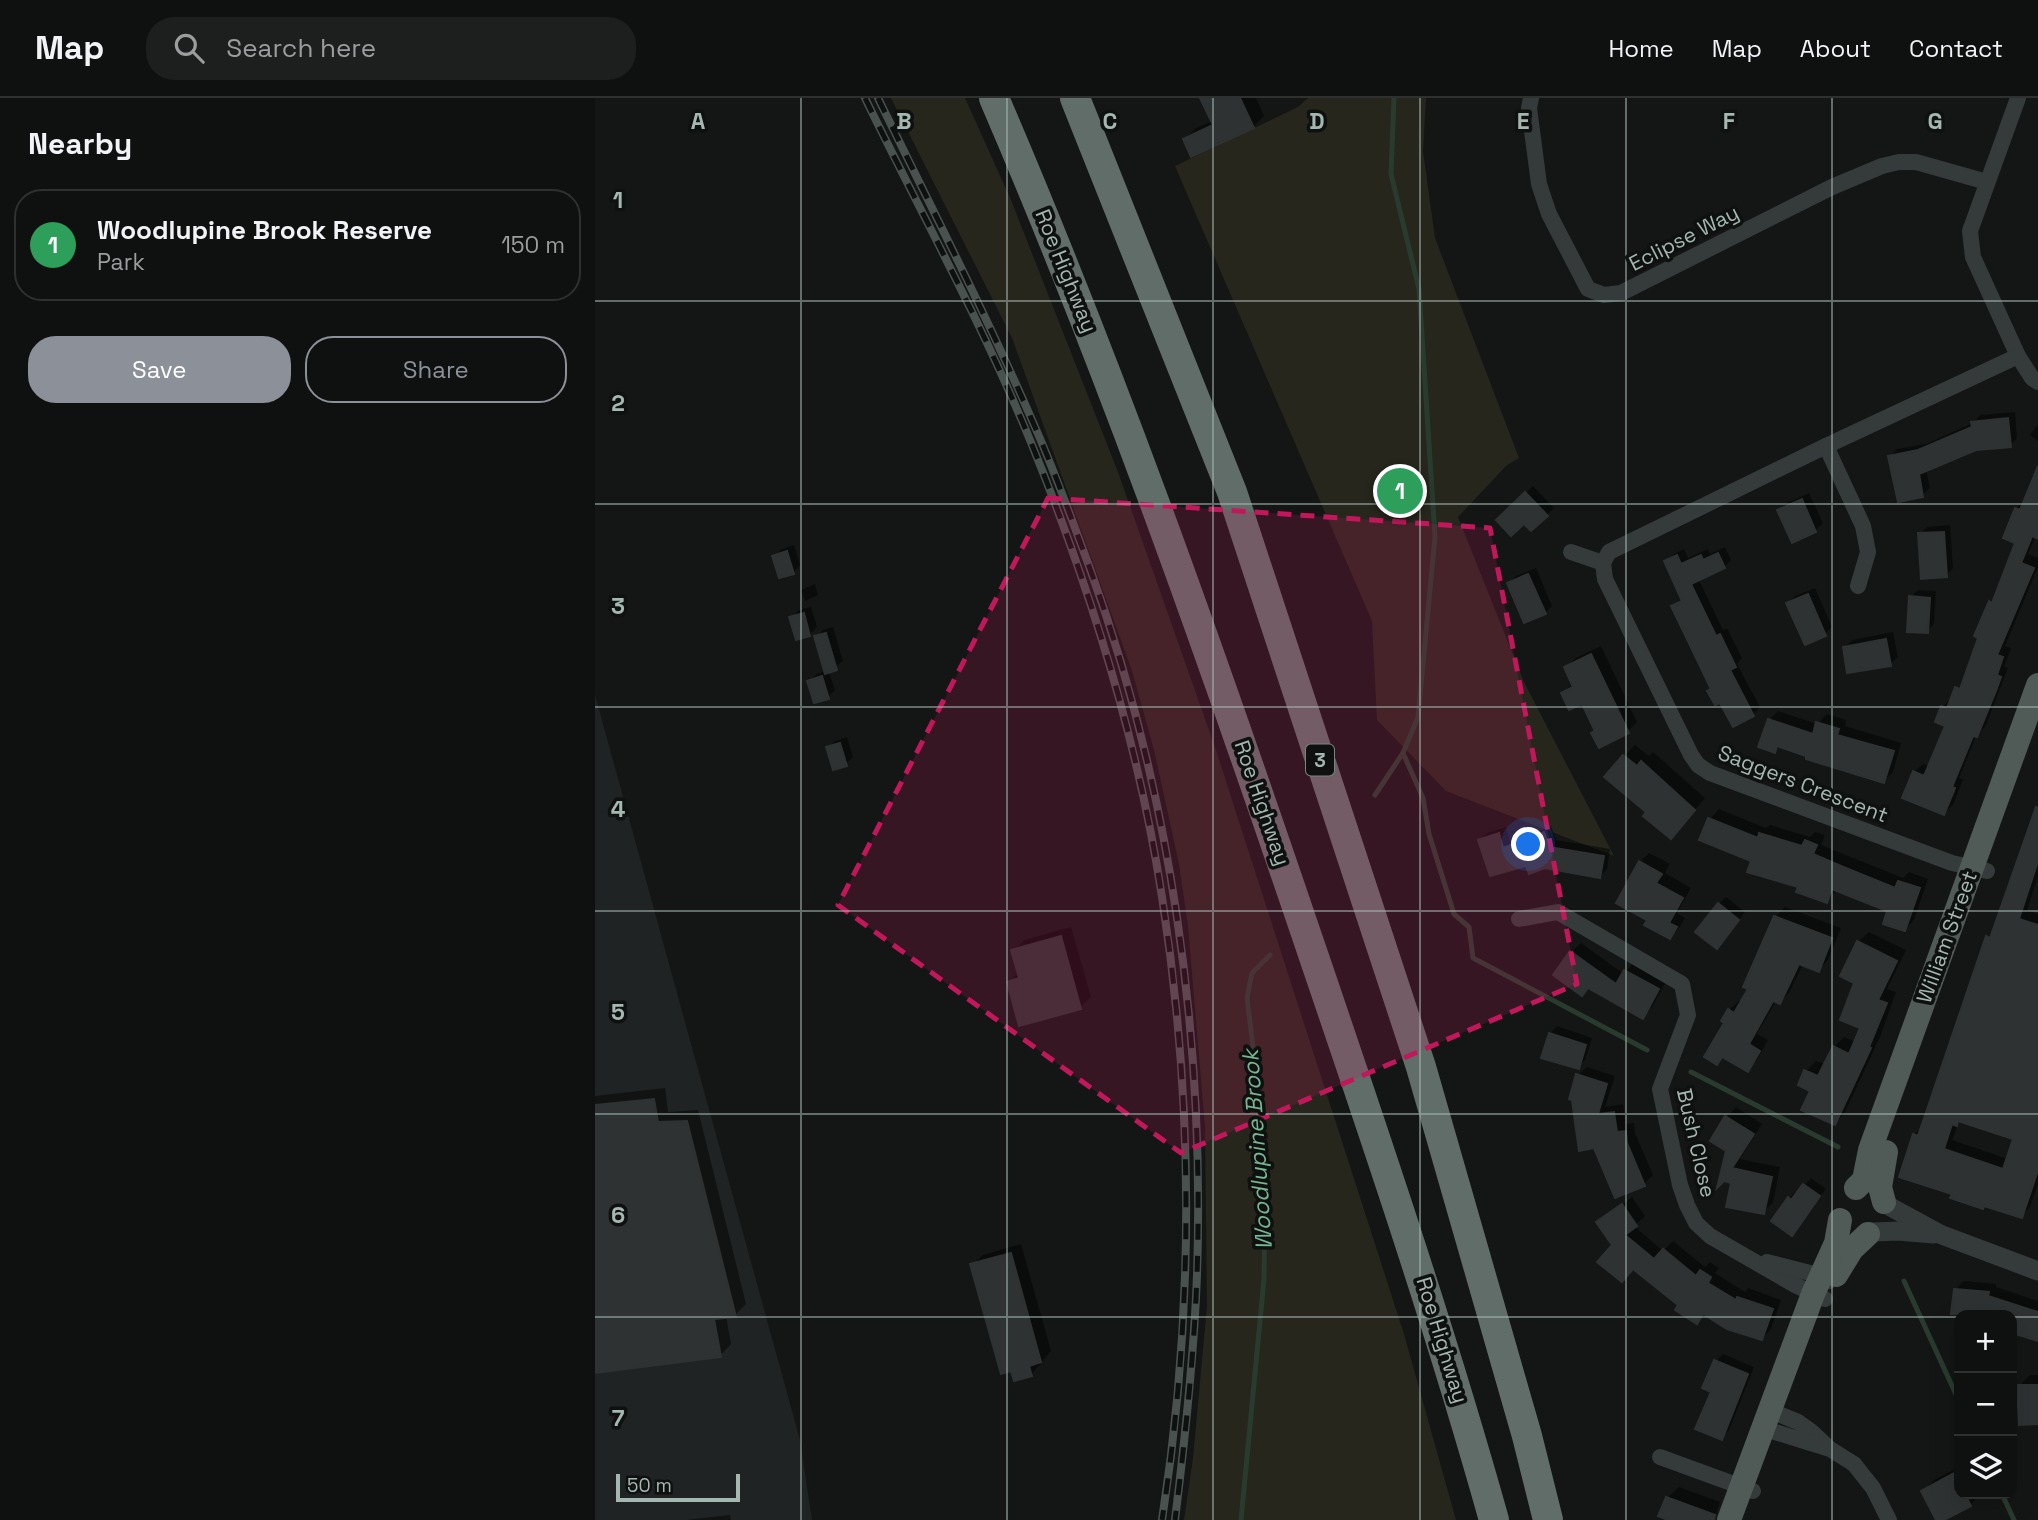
<!DOCTYPE html>
<meta charset="utf-8">
<style>
:root{--surface:#0f1010;--page:#1d1e1e;--text:#f1f3f6;--muted:#9b9d9f;--line:#2f3030;--accent:#8c9099}
body{margin:0;font-family:"Space Grotesk",sans-serif;background:var(--page);color:var(--text)}
.controls{position:absolute;right:21px;bottom:21px;display:grid;overflow:hidden;border-radius:14px;box-shadow:0 7px 28px #0002}
.controls button{width:63px;height:63px;display:grid;place-items:center;padding:0;border:0;border-bottom:2px solid var(--line);background:var(--surface);color:var(--text);font:35px sans-serif}
.scale{position:absolute;left:21px;bottom:18px;width:124px;box-sizing:border-box;padding-left:7px;border:4px solid #a4b7b0;border-top:0;font-size:19px;line-height:24px;white-space:nowrap;color:#a4b7b0;-webkit-text-stroke:5px #0f1111;paint-order:stroke}
.you{position:absolute;left:934px;top:747px;width:24px;height:24px;margin:-18px;border:5px solid #fff;border-radius:50%;background:#1a73e8;box-shadow:0 0 0 10px #1a73e833}
.badge{display:grid;place-items:center;width:46px;height:46px;border-radius:50%;background:var(--accent);color:#fff;font-size:23px;font-weight:700}
.pin{position:absolute;translate:-50% -50%;border:4px solid #fff;box-shadow:0 2px 7px #0006}
.list{margin:0;padding:0;list-style:none}
h2{display:flex;justify-content:space-between;align-items:center;height:91px;margin:0;padding:0 28px;font-size:30px}
h2 small{font-size:23px;font-weight:400;color:var(--muted)}
.list li{display:grid;grid-template-columns:46px 1fr auto;gap:21px;align-items:center;box-sizing:border-box;height:112px;margin:0 14px 14px;padding:0 14px;border:2px solid var(--line);border-radius:28px}
.list b{display:block;font-size:26px;white-space:nowrap}
.list p{margin:0;font-size:23px;white-space:nowrap;color:var(--muted)}
.list em{font-size:23px;font-style:normal;color:var(--muted)}
.actions{display:flex;gap:14px;padding:21px 28px}
.actions a{flex:1;padding:16px 0;border:2px solid var(--accent);border-radius:28px;text-align:center;font-size:24px;color:var(--accent)}
.actions .main{background:var(--accent);color:#fff}
.icon{flex:none;width:38px;height:38px;fill:none;stroke:currentColor;stroke-width:2;stroke-linecap:round;stroke-linejoin:round}
.map{position:relative;flex:none;width:1443px;height:1422px;overflow:hidden}
header{display:flex;align-items:center;gap:42px;box-sizing:border-box;height:98px;padding:0 35px;background:var(--surface);border-bottom:2px solid var(--line)}
header strong{font-size:33px}
nav{display:flex;gap:38px;margin-inline-start:auto;font-size:24px}
.search{width:490px;height:63px;background:var(--page);display:flex;align-items:center;gap:18px;box-sizing:border-box;padding:0 24px;border-radius:28px;color:var(--muted);font-size:26px}
main{display:flex}
aside{flex:1;background:var(--surface)}
.map>svg:first-child{display:block}
.built{fill:#202323}
.green{fill:#26261d}
.shadow{fill:#0007;fill-rule:evenodd}
.lines{fill:none;stroke-linecap:round;stroke-linejoin:round}
.stream{stroke:#293b2f;stroke-width:5}
.building{fill:#2e3232;stroke:#2e3232;stroke-width:2;fill-rule:evenodd}
.minor{stroke:#343b3a;stroke-width:16}
.tertiary{stroke:#343b3a;stroke-width:19}
.primary{stroke:#505a57;stroke-width:24}
.motorway{stroke:#606d68;stroke-width:30}
.rail-casing{stroke:#49524f;stroke-width:8}
.rail{stroke:#0f1111;stroke-width:5;stroke-dasharray:16;stroke-linecap:butt}
.marked{fill:#c2185b;fill-opacity:0.2;stroke:#c2185b;stroke-width:5;stroke-dasharray:14 9;stroke-linejoin:round}
.grid{fill:none;stroke:#a4b7b0;stroke-width:2;stroke-opacity:0.55}
.labels{text-anchor:middle;stroke-width:7;stroke-linejoin:round;paint-order:stroke}
.shield{fill:#0f1111;stroke:#778580;stroke-width:2}
.shield-label{font-size:19px;font-weight:bold;fill:#a4b7b0}
.street-label{font-size:21px;fill:#a4b7b0;stroke:#0f1111}
.water-label{font-size:23px;font-style:italic;fill:#78b690;stroke:#0f1111}
.grid-label{font-size:23px;text-anchor:middle;font-weight:bold;fill:#a4b7b0;stroke:#0f1111;stroke-width:7;stroke-linejoin:round;paint-order:stroke}
</style>
<header>
<strong>Map</strong>
<div class="search"><svg class="icon" aria-label="search" viewBox="0 0 24 24"><circle cx="10" cy="10" r="6"/><path d="M15 15l6 6"/></svg>Search here</div>
<nav><a>Home</a><a>Map</a><a>About</a><a>Contact</a></nav>
</header>
<main>
<aside>
<h2>Nearby<small></small></h2>
<ul class="list">
<li><span class="badge" style="background:#2e9e5b">1</span><div><b>Woodlupine Brook Reserve</b><p>Park</p></div><em>150 m</em></li>
</ul>
<div class="actions"><a class="main">Save</a><a>Share</a></div>
</aside>
<div class="map">
<svg width="1443" height="1422" viewBox="0 0 1443 1422">
<rect width="100%" height="100%" fill="#141616"/>
<!-- built -->
<polygon class="built" points="0,597 205,1342 217,1422 0,1422"/>
<!-- green -->
<g class="green">
<polygon points="296,0 370,0 416,102 523,374 620,649 809,1236 861,1422 589,1422 598,1360 612,1208 610,1029 593,828 584,766 559,652 537,573 417,240"/>
<polygon points="713,0 831,0 828,53 840,140 924,360 911,368 863,419 929,584 1019,758 851,693 782,622 777,523 580,68 703,9"/>
</g>
<!-- shadow -->
<g class="shadow">
<polygon points="607,0 661,0 669,18 658,29 590,41 601,30 618,23"/>
<polygon points="1420,314 1422,340 1415,347 1380,350 1331,371 1335,390 1327,397 1295,358 1302,351 1331,346 1378,325 1385,317"/>
<polygon points="1443,326 1443,343 1435,337"/>
<polygon points="1443,373 1443,439 1441,438 1433,456 1443,460 1443,469 1410,548 1416,550 1409,569 1413,570 1390,629 1382,636 1364,680 1368,682 1358,707 1349,715 1319,674 1328,666 1335,668 1352,627 1348,609 1370,582 1395,504 1402,498 1423,444 1421,411 1430,402"/>
<polygon points="938,388 959,410 937,431 930,424 903,422"/>
<polygon points="1214,395 1228,425 1220,433 1198,443 1184,412 1192,405"/>
<polygon points="1355,427 1358,470 1351,478 1325,436 1332,429"/>
<polygon points="199,447 205,467 198,475 179,458 187,451"/>
<polygon points="1130,449 1136,462 1129,469 1103,480 1128,532 1132,530 1147,560 1142,566 1165,609 1158,617 1117,590 1078,508 1088,500 1071,463 1079,456 1089,451 1093,460 1113,451 1115,456"/>
<polygon points="941,470 957,508 950,515 914,485 921,478"/>
<polygon points="220,486 223,497 210,503 206,492"/>
<polygon points="1220,490 1237,529 1230,536 1211,545 1193,505 1200,498"/>
<polygon points="1323,492 1341,493 1339,526 1332,533 1316,499"/>
<polygon points="216,509 222,529 215,536 202,540 196,520 204,512"/>
<polygon points="238,529 248,563 234,574 240,592 233,599 214,583 222,576 231,573 221,539 228,532"/>
<polygon points="1298,534 1303,559 1295,566 1250,549 1257,542"/>
<polygon points="1006,548 1042,624 1033,633 987,604 968,595 978,585 971,569 981,560"/>
<polygon points="1183,613 1222,626 1232,616 1251,622 1250,628 1306,645 1298,674 1289,683 1185,647 1180,653 1174,622"/>
<polygon points="252,639 258,659 251,666 233,650 240,643"/>
<polygon points="1040,647 1054,658 1058,654 1110,700 1087,727 1054,714 1029,658"/>
<path d="M1443 710V778L1432 812 1443 816V1086L1435 1109 1426 1118 1359 1095 1319 1037 1328 1029 1392 839 1400 832ZM1365 1022 1420 1040 1413 1061 1357 1042Z"/>
<polygon points="1124,711 1171,730 1175,727 1215,739 1220,734 1230,737 1226,747 1308,780 1314,774 1333,781 1319,822 1310,831 1295,812 1242,791 1232,803 1158,762 1106,741 1115,721"/>
<polygon points="956,728 961,742 1015,751 1012,771 1005,778 932,766 885,742 892,735 911,729 915,744"/>
<polygon points="1054,755 1075,766 1070,775 1096,790 1082,815 1090,820 1084,830 1075,839 1055,821 1045,764"/>
<polygon points="1131,799 1150,814 1129,842 1124,806"/>
<polygon points="1190,809 1246,830 1233,862 1224,872 1208,866 1194,895 1185,904 1181,903 1162,936 1173,942 1162,962 1152,972 1129,958 1122,964 1134,912 1144,903 1147,905 1156,891 1180,819"/>
<polygon points="476,829 496,899 485,909 414,884 424,874 418,853 429,842"/>
<polygon points="1274,834 1311,852 1292,891 1301,894 1285,939 1250,1014 1240,1025 1217,992 1211,973 1221,963 1230,966 1239,949 1249,939 1261,944 1267,929 1262,884 1263,844"/>
<polygon points="986,845 1029,876 1040,863 1072,882 1057,909 1047,919 976,854"/>
<polygon points="962,928 997,940 990,962 983,969 955,936"/>
<polygon points="992,969 1020,978 1010,1009 1028,1006 1031,1026 1039,1025 1040,1035 1058,1077 1049,1086 1021,1098 983,977"/>
<polygon points="70,990 73,1014 103,1012 151,1206 140,1217 131,1218 136,1246 125,1258 0,1273 0,998"/>
<polygon points="1141,1009 1167,1026 1145,1061 1185,1069 1178,1105 1168,1114 1138,1084 1133,1052 1117,1043 1132,1019"/>
<polygon points="1216,1080 1231,1091 1196,1136 1194,1100 1201,1093 1203,1095"/>
<polygon points="1037,1099 1050,1118 1039,1128 1068,1153 1078,1143 1110,1169 1115,1164 1124,1170 1120,1175 1150,1194 1153,1190 1186,1202 1176,1231 1167,1240 1110,1215 1101,1223 1019,1147 1004,1124"/>
<polygon points="426,1146 456,1253 436,1277 377,1167 388,1157"/>
<polygon points="1369,1183 1401,1186 1401,1189 1443,1203 1443,1241 1417,1233 1417,1217 1371,1217 1360,1192"/>
<polygon points="1128,1256 1159,1269 1134,1332 1126,1340 1118,1293 1121,1263"/>
<polygon points="1435,1277 1443,1277 1443,1324 1426,1325 1424,1288"/>
<polygon points="1364,1369 1364,1396 1386,1396 1375,1407 1343,1422 1328,1393 1339,1382"/>
<polygon points="1084,1389 1125,1404 1119,1422 1078,1422 1072,1400"/>
<polygon points="135,1417 136,1422 91,1422"/>
</g>
<g class="lines">
<!-- stream -->
<g class="stream">
<polyline points="808,655 828,700 834,736 859,816 874,829 878,860 1052,952"/>
<polyline points="780,697 808,655 823,619 840,439 824,191 796,76 799,0"/>
<polyline points="1096,974 1243,1049"/>
<polyline points="1309,1183 1364,1303"/>
<polyline points="1407,1396 1419,1422"/>
<polyline points="646,1422 669,1181 670,1101 660,965 652,900 657,875 675,857"/>
</g>
</g>
<!-- building -->
<g class="building">
<polygon points="605,0 645,0 659,30 596,59 588,41 618,27"/>
<polygon points="1413,320 1416,349 1381,352 1324,376 1328,399 1303,404 1293,358 1323,352 1377,329 1376,324"/>
<polygon points="1443,368 1443,441 1437,438 1426,465 1439,470 1402,557 1408,559 1402,577 1406,579 1401,593 1382,639 1378,638 1357,689 1360,690 1349,717 1307,700 1318,673 1329,678 1350,628 1340,624 1346,608 1352,610 1360,589 1365,591 1383,540 1379,538 1394,503 1397,505 1420,445 1408,440 1420,410 1425,412"/>
<polygon points="930,394 953,418 936,433 929,426 916,438 901,422"/>
<polygon points="1207,401 1221,434 1197,445 1182,412"/>
<polygon points="1349,434 1352,479 1326,481 1323,435"/>
<polygon points="192,453 199,476 184,480 177,458"/>
<polygon points="1123,455 1130,470 1096,486 1121,538 1125,536 1141,569 1135,572 1159,618 1138,629 1125,605 1120,607 1112,593 1116,591 1076,508 1087,503 1069,463 1082,457 1086,466 1106,457 1108,462"/>
<polygon points="933,476 951,516 929,525 912,485"/>
<polygon points="1213,496 1231,538 1210,547 1191,505"/>
<polygon points="1314,498 1335,500 1333,535 1312,534"/>
<polygon points="209,515 215,538 201,542 194,519"/>
<polygon points="231,535 242,572 230,576 219,538"/>
<polygon points="1291,541 1296,568 1252,575 1248,549"/>
<polygon points="996,556 1034,635 1004,650 996,635 1000,633 987,606 974,612 966,595 978,589 969,569"/>
<polygon points="227,578 234,601 219,605 212,583"/>
<polygon points="1173,621 1218,636 1221,624 1244,631 1242,637 1299,653 1289,685 1211,661 1211,658 1182,648 1180,655 1163,649"/>
<polygon points="245,645 252,668 238,672 231,649"/>
<polygon points="1028,657 1042,668 1046,663 1100,712 1076,741 1048,718 1051,714 1009,679"/>
<path d="M1441 709 1443 710V763L1424 821 1443 827V1072L1427 1120 1389 1108 1388 1111 1355 1100 1357 1096 1304 1079 1318 1036 1323 1038 1391 838 1395 840ZM1363 1023 1418 1041 1408 1071 1349 1051 1357 1026 1362 1028Z"/>
<polygon points="1113,720 1163,740 1164,735 1207,748 1210,742 1222,747 1218,756 1246,768 1300,790 1303,783 1325,790 1310,833 1288,826 1292,813 1237,791 1232,805 1201,794 1203,789 1152,774 1156,763 1104,742"/>
<polygon points="949,734 954,749 1009,758 1005,780 950,770 934,776 931,768 895,778 883,742 904,735 908,750"/>
<polygon points="1044,763 1067,776 1061,785 1088,800 1074,825 1082,829 1075,841 1049,827 1052,822 1021,805"/>
<polygon points="1123,805 1144,822 1122,851 1100,834"/>
<polygon points="1179,818 1237,840 1224,874 1204,866 1185,906 1178,903 1154,946 1165,953 1153,974 1127,959 1122,967 1109,959 1129,925 1126,923 1133,911 1139,915 1153,891 1148,889"/>
<polygon points="466,838 486,911 424,928 412,884 424,880 416,852"/>
<polygon points="1262,843 1302,863 1283,902 1292,905 1274,949 1276,950 1240,1027 1206,1012 1215,993 1203,987 1209,972 1223,978 1238,948 1254,956 1265,930 1245,922 1259,885 1245,878"/>
<polygon points="975,853 1021,886 1029,872 1064,891 1048,921 993,890 987,898 958,877"/>
<polygon points="954,935 991,947 984,971 946,960"/>
<polygon points="981,976 1012,986 1003,1016 1019,1014 1022,1034 1031,1033 1032,1045 1050,1088 1020,1100 999,1050 984,1053 977,1002 974,1001"/>
<polygon points="59,1001 63,1024 92,1023 141,1219 119,1221 126,1259 0,1275 0,1007"/>
<polygon points="1130,1018 1159,1036 1137,1070 1177,1079 1169,1116 1131,1109 1136,1085 1129,1083 1122,1090 1131,1053 1115,1043"/>
<polygon points="1208,1086 1225,1098 1197,1138 1176,1123 1193,1099 1196,1102"/>
<polygon points="1027,1106 1042,1128 1030,1137 1059,1161 1068,1151 1101,1178 1105,1172 1116,1179 1113,1185 1141,1202 1142,1199 1178,1211 1167,1242 1132,1231 1108,1216 1102,1226 1080,1212 1083,1207 1038,1171 1027,1184 1002,1164 1017,1147 1001,1124"/>
<polygon points="416,1155 446,1264 434,1268 437,1278 419,1283 416,1273 406,1276 375,1166"/>
<polygon points="1359,1191 1394,1194 1393,1198 1443,1214 1443,1243 1417,1235 1417,1217 1356,1216"/>
<polygon points="1119,1262 1153,1276 1127,1342 1100,1331 1116,1294 1107,1290"/>
<polygon points="1422,1287 1443,1287 1443,1326 1424,1327"/>
<polygon points="1359,1375 1364,1385 1364,1396 1370,1396 1376,1408 1349,1422 1341,1422 1326,1393"/>
<polygon points="1071,1399 1120,1417 1119,1422 1073,1422 1063,1418"/>
</g>
<g class="lines">
<!-- minor -->
<g class="minor">
<polyline points="936,0 934,10 944,86 954,116 993,191 1009,197 1026,195 1237,89 1287,68 1304,64 1321,64 1392,84"/>
<polyline points="1423,0 1375,133 1378,159 1423,258 1437,280 1443,284"/>
<polyline points="1231,348 1268,428 1273,454 1263,488"/>
<polyline points="976,454 1008,465"/>
<polyline points="1392,773 1357,765 1115,675 1103,667 1096,657 1010,481 1008,465 1014,454 1231,348 1423,258"/>
<polyline points="924,821 963,814 1087,886 1093,917 1065,991 1085,1087 1092,1107 1101,1125 1115,1138 1200,1187 1230,1201"/>
<polyline points="1172,1164 1215,1175 1234,1183"/>
<polyline points="1174,1312 1203,1324 1217,1334 1235,1351 1259,1366 1278,1390 1294,1422"/>
<polyline points="1167,1330 1232,1350"/>
<polyline points="1065,1359 1158,1393"/>
</g>
<!-- tertiary -->
<g class="tertiary">
<polyline points="1290,1106 1347,1137 1443,1173"/>
<polyline points="1279,1134 1303,1133 1339,1136"/>
</g>
<!-- primary -->
<g class="primary">
<polyline points="1261,1090 1269,1082 1275,1052 1443,587"/>
<polyline points="1289,1104 1285,1089 1291,1054"/>
<polyline points="1241,1177 1257,1151 1273,1136"/>
<polyline points="1134,1422 1218,1196 1241,1145 1245,1122"/>
</g>
<!-- motorway -->
<g class="motorway">
<path d="M399 0C513 265 609 536 702 809 771 1012 841 1215 899 1422"/>
<polyline points="480,0 637,394 826,969 932,1338 953,1422"/>
</g>
<defs>
<g id="rail">
<path d="M270 0C325 113 387 225 435 342 495 489 543 642 567 799 599 1005 599 1216 567 1422"/>
<path d="M283 0C336 109 392 218 440 329 460 374 477 422 494 468 576 693 610 939 602 1177 599 1259 590 1341 580 1422"/>
</g>
</defs>
<!-- rail casing -->
<use href="#rail" class="rail-casing"/>
<!-- rail -->
<use href="#rail" class="rail"/>
</g>
<!-- marked area -->
<path class="marked" d="M453 400 895 430 982 886 586 1055 243 807Z"/>
<!-- grid -->
<path class="grid" d="M206 0V1422M412 0V1422M618 0V1422M825 0V1422M1031 0V1422M1237 0V1422M0 203H1443M0 406H1443M0 609H1443M0 813H1443M0 1016H1443M0 1219H1364M1417 1219H1443"/>
<g class="labels">
<!-- shield labels -->
<rect class="shield" x="711" y="646.5" width="28" height="31" rx="5"/>
<g class="shield-label">
<text x="725" y="669">3</text>
</g>
<!-- street labels -->
<g class="street-label">
<text transform="translate(1089 140) rotate(-27)" y="7">Eclipse Way</text>
<text transform="translate(471 173) rotate(68)" y="7">Roe Highway</text>
<text transform="translate(1208 686) rotate(21)" y="7">Saggers Crescent</text>
<text transform="translate(667 705) rotate(71)" y="7">Roe Highway</text>
<text transform="translate(1352 839) rotate(-70)" y="7">William Street</text>
<text transform="translate(1101 1045) rotate(77)" y="7">Bush Close</text>
<text transform="translate(847 1242) rotate(73)" y="7">Roe Highway</text>
</g>
<!-- water labels -->
<g class="water-label">
<text transform="translate(662 1052) rotate(-94)" y="8">Woodlupine Brook</text>
</g>
</g>
<g class="grid-label">
<text x="103" y="31">A</text>
<text x="309" y="31">B</text>
<text x="515" y="31">C</text>
<text x="722" y="31">D</text>
<text x="928" y="31">E</text>
<text x="1134" y="31">F</text>
<text x="1340" y="31">G</text>
<text x="23" y="110">1</text>
<text x="23" y="313">2</text>
<text x="23" y="516">3</text>
<text x="23" y="719">4</text>
<text x="23" y="922">5</text>
<text x="23" y="1125">6</text>
<text x="23" y="1328">7</text>
</g>
</svg>
<div class="controls">
<button>+</button>
<button>−</button>
<button><svg class="icon" aria-label="layers" viewBox="0 0 24 24"><path d="M12 4l9 5-9 5-9-5zM3 14l9 5 9-5"/></svg></button>
</div>
<div class="scale">50 m</div>
<div class="you"></div>
<div class="pin badge" style="left:805px;top:393px;background:#2e9e5b">1</div>
</div>
</main>
